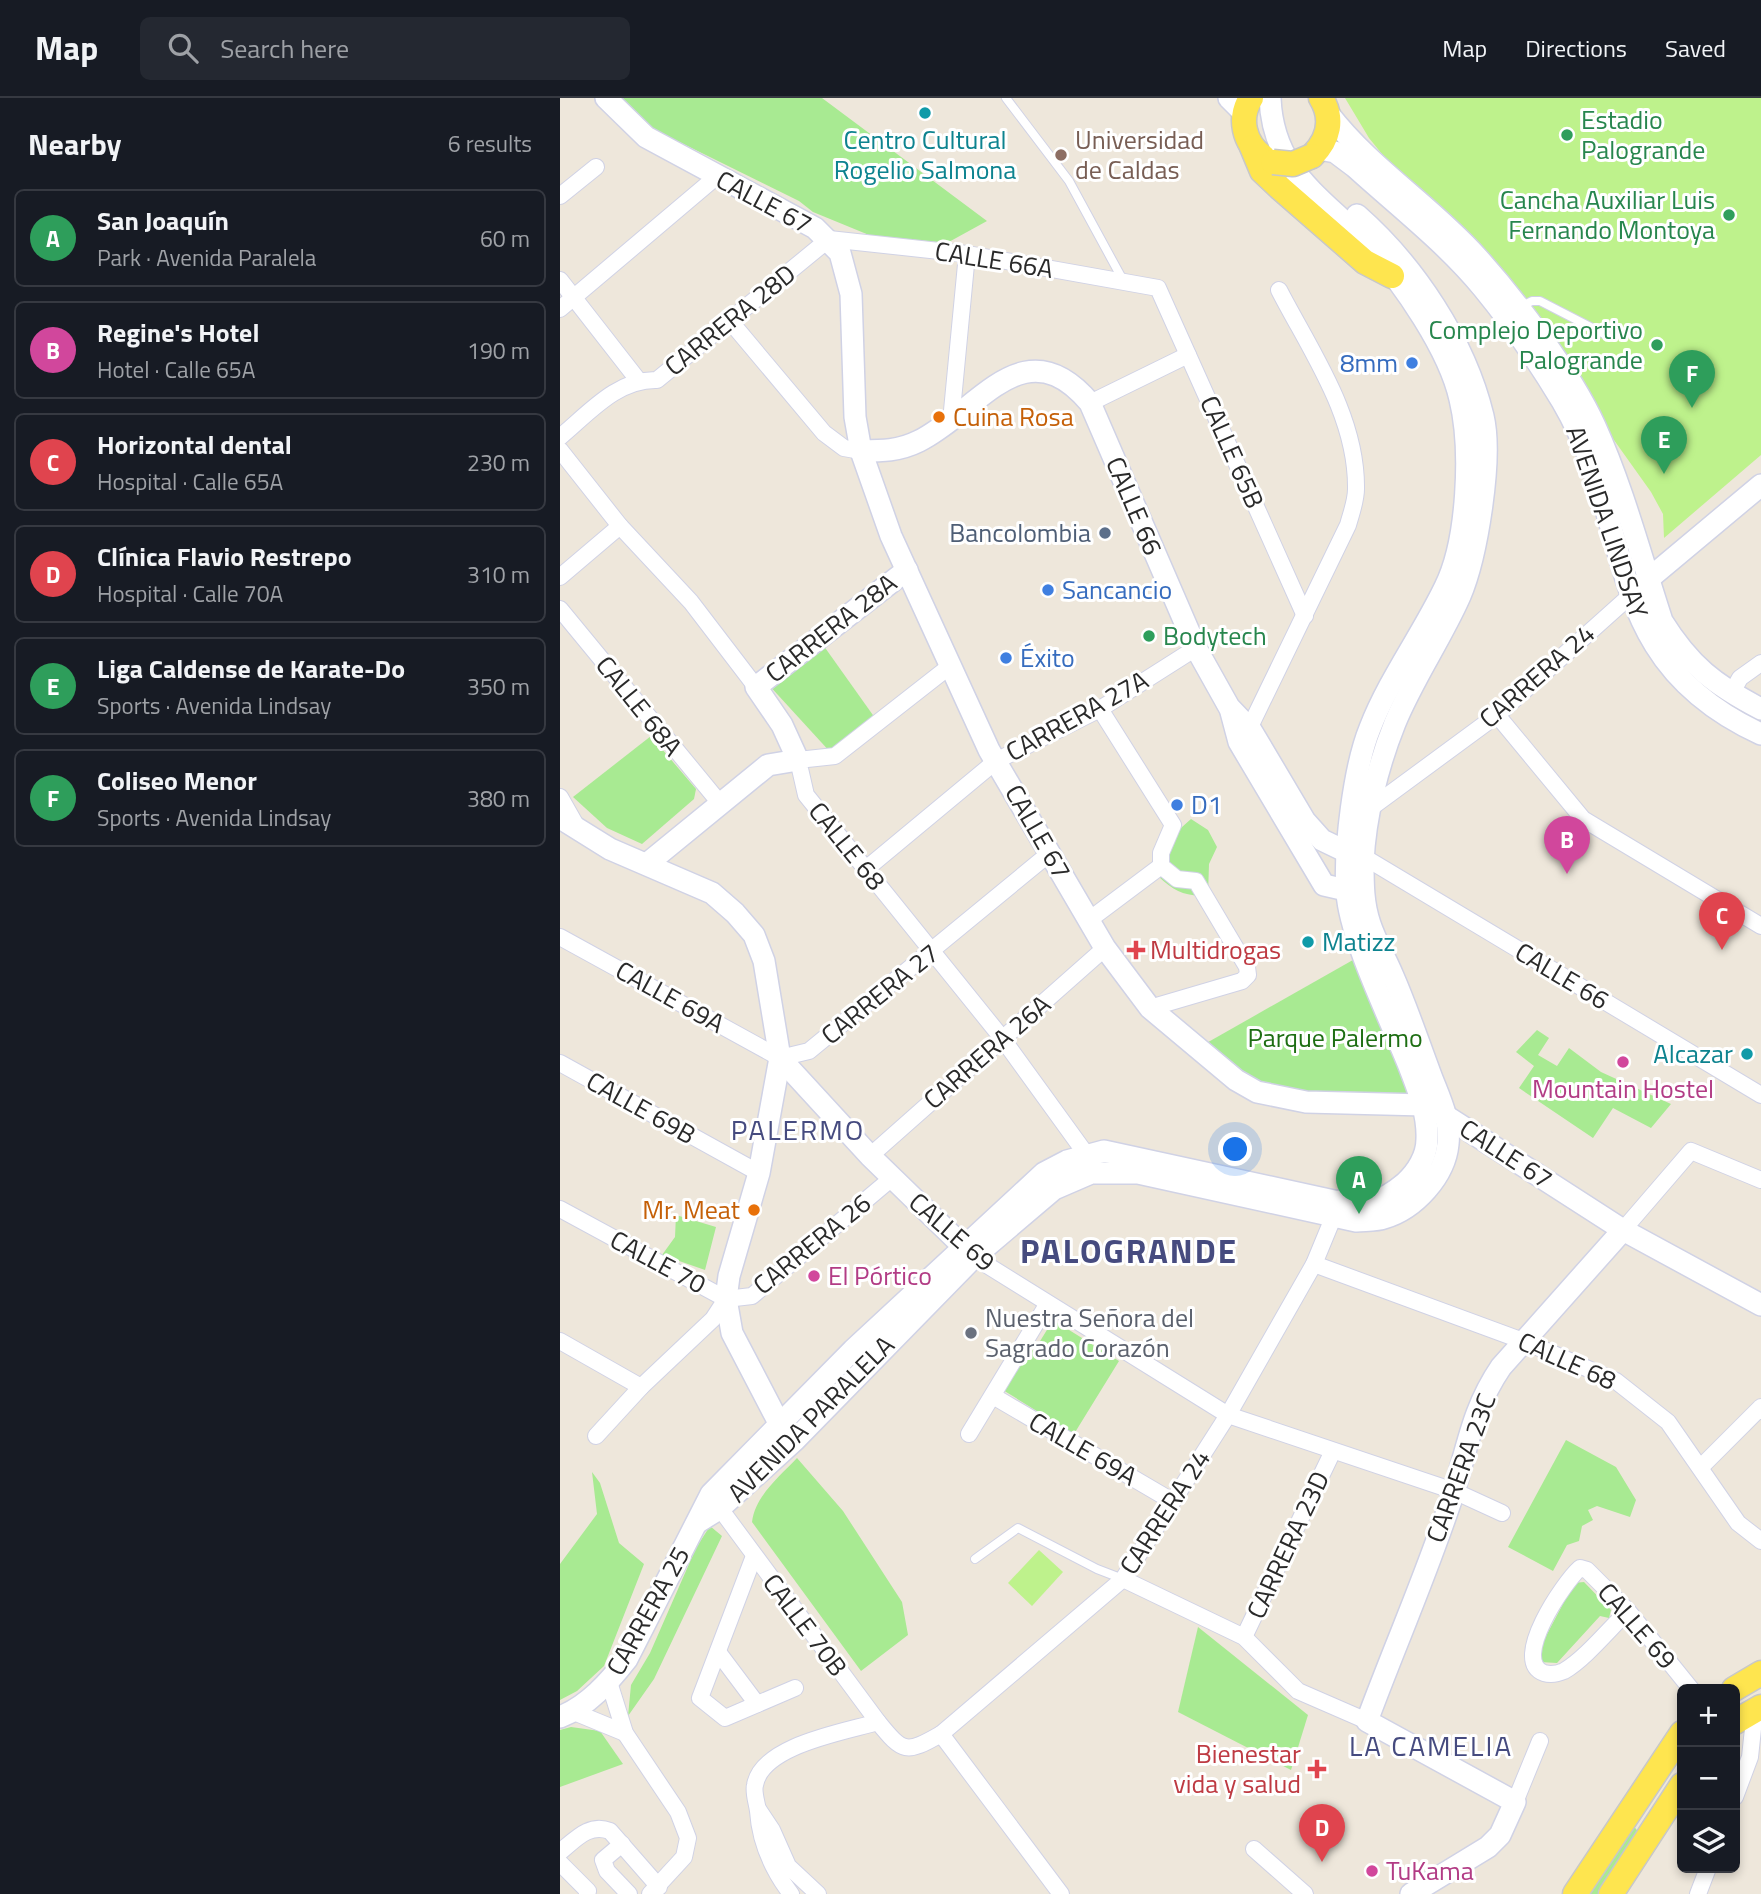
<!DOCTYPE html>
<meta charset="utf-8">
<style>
:root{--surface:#171b24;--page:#242831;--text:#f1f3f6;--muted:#9ea1a6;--line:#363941;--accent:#9da7fa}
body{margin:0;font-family:"Titillium Web",sans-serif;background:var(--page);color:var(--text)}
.controls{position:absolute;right:21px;bottom:21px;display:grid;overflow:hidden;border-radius:10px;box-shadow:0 4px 10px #0003}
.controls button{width:63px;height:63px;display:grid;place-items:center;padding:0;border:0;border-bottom:2px solid var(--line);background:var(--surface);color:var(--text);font:35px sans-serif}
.you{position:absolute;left:676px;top:1052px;width:24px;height:24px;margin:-18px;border:5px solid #fff;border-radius:50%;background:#1a73e8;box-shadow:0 0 0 10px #1a73e833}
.badge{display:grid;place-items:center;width:46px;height:46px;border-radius:50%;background:var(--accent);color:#fff;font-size:23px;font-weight:700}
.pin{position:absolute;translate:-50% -58px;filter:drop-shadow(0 2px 4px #0008)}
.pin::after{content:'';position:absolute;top:37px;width:24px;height:21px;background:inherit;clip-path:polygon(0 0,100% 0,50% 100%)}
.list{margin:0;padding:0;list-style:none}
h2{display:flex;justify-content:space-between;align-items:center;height:91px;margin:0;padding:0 28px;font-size:30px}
h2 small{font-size:23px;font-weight:400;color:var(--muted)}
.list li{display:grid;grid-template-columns:46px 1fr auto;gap:21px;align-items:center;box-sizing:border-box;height:98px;margin:0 14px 14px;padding:0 14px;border:2px solid var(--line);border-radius:10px}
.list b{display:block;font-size:26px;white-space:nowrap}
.list p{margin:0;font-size:23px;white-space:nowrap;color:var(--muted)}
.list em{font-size:23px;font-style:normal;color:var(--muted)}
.icon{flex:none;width:38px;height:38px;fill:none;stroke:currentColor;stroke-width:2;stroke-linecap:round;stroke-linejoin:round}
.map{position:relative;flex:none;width:1201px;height:1796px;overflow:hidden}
header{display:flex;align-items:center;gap:42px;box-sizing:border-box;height:98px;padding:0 35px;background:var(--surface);border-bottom:2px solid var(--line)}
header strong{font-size:33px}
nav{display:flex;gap:38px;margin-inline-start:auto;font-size:24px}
.search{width:490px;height:63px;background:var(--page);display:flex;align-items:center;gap:18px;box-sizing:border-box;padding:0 24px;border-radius:10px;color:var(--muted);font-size:26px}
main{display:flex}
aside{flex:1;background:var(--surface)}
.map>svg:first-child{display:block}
.green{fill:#a8ea92}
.pitch{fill:#bef28c}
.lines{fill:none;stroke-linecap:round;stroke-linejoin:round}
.lane-casing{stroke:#d0d2e5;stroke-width:10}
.street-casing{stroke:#d0d2e5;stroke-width:18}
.secondary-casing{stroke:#d0d2e5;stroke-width:24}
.primary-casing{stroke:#c8c8c8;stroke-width:27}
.lane{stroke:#fff;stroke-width:8}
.street{stroke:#fff;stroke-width:16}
.secondary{stroke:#fff;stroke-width:21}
.primary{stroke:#fee54f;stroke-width:24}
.primary-bridge-casing{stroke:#c8c8c8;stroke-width:27;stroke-linecap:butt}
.primary-bridge{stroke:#fee54f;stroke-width:24}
.culture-dot{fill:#0f9aa8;stroke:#fff;stroke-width:2.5}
.leisure-dot{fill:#2e9e5b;stroke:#fff;stroke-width:2.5}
.education-dot{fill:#8d6e63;stroke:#fff;stroke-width:2.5}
.shop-dot{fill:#3f7fe0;stroke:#fff;stroke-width:2.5}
.food-dot{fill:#e8710a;stroke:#fff;stroke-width:2.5}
.service-dot{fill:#5c6f8a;stroke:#fff;stroke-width:2.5}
.health-dot{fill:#e0444e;stroke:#fff;stroke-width:2.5}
.hotel-dot{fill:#d1479c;stroke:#fff;stroke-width:2.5}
.worship-dot{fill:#6b7280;stroke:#fff;stroke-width:2.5}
.labels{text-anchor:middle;stroke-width:6;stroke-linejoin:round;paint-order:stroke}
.leisure-label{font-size:26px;fill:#27864d;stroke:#fff;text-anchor:start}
.culture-label{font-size:26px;fill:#0d838f;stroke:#fff}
.education-label{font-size:26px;fill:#785e54;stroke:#fff;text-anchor:start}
.street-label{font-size:26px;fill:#2a2a2a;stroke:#fff}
.shop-label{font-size:26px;fill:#366cbe;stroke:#fff;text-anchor:start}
.food-label{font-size:26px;fill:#c56008;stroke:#fff;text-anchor:start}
.service-label{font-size:26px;fill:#4e5e75;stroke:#fff;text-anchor:end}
.health-label{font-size:26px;fill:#be3a42;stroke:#fff;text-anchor:start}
.park-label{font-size:26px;fill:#1e6e13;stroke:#fff}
.hotel-label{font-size:26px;fill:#b23c85;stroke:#fff;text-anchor:start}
.worship-label{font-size:26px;fill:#5b616d;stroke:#fff;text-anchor:start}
.neighbourhood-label{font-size:28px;letter-spacing:2px;fill:#464b7f;stroke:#fff}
.district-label{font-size:33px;font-weight:bold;letter-spacing:2px;fill:#464b7f;stroke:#fff}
</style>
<header>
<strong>Map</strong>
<div class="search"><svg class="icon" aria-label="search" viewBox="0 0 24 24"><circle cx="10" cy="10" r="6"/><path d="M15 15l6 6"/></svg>Search here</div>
<nav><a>Map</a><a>Directions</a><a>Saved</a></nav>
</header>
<main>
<aside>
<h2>Nearby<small>6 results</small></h2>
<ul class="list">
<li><span class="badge" style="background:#2e9e5b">A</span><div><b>San Joaquín</b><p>Park · Avenida Paralela</p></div><em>60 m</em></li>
<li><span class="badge" style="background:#d1479c">B</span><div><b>Regine's Hotel</b><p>Hotel · Calle 65A</p></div><em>190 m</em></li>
<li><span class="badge" style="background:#e0444e">C</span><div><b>Horizontal dental</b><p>Hospital · Calle 65A</p></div><em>230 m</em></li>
<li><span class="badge" style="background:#e0444e">D</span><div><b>Clínica Flavio Restrepo</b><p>Hospital · Calle 70A</p></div><em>310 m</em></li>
<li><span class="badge" style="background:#2e9e5b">E</span><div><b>Liga Caldense de Karate-Do</b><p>Sports · Avenida Lindsay</p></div><em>350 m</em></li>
<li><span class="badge" style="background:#2e9e5b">F</span><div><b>Coliseo Menor</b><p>Sports · Avenida Lindsay</p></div><em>380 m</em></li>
</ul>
</aside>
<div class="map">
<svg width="1201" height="1796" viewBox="0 0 1201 1796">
<rect width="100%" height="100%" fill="#eee7db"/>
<!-- green -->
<g class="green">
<polygon points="58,0 262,0 427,123 387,145 309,137 253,114 239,103 81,25"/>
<polygon points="256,537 315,620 272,656 207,585"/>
<polygon points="91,638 136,691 134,701 82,746 47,730 13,699"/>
<path d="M631 721 648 732 657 749 649 766 648 797C626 799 615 794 599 779L612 738Z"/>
<polygon points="807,854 864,1007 756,1000 700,988 643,947"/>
<polygon points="977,932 989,940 978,957 997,968 1009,950 1041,974 1111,1006 1091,1030 1053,1010 1033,1040 959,990 974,968 956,954"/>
<polygon points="116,1117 156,1129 145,1172 102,1157 115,1139"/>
<polygon points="493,1222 559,1263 514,1336 438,1289 464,1247 474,1253"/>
<polygon points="1006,1342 1056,1369 1076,1402 1070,1419 1037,1408 1028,1412 1033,1422 1022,1428 1019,1443 1007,1447 993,1473 948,1449"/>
<path d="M237 1360 283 1413 342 1504 348 1537 301 1573 192 1424C195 1398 220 1378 237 1360Z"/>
<polygon points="32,1374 40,1385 59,1445 84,1466 44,1568 17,1593 0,1602 0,1466 37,1416"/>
<polygon points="150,1428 162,1438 94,1581 68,1618 71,1587 90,1555 136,1450"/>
<polygon points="1024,1484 1051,1512 1049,1520 1040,1518 997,1565 980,1564 977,1555 1014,1485"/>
<polygon points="638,1529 748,1617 731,1672 618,1614"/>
<polygon points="11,1629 40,1633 63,1666 0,1689 0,1632"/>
<polygon points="1073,1727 1079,1735 1041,1796 1027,1796"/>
</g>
<!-- pitch -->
<g class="pitch">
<polygon points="785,0 1201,0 1201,357 1104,440 1103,416 1091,394 908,137 826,61 809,40"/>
<polygon points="479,1452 503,1474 472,1508 448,1485"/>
</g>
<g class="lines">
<defs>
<g id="lane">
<polyline points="446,0 509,83 564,184"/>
<polyline points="960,209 972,203 980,203 1046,237"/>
<polyline points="415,1461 458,1430 537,1471 563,1481"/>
</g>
<g id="street">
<polyline points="0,98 36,69"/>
<polyline points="0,182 78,282"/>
<polyline points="0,211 156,79"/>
<polyline points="170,223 264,335 284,350 301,353"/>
<polyline points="530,305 628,257"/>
<polyline points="391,323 407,156"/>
<path d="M0 339C29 315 57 281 97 282L269 141 407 156 598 190 745 518"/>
<polyline points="0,352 60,428 131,504 196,589"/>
<polyline points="0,479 60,428"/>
<polyline points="0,511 159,704"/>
<polyline points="390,568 275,658 238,662 246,697 442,940 526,1056 529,1066"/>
<polyline points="1171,596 1180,580 1201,565"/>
<polyline points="540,611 613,727 601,755 601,768 617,781 636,783 687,869 688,877 682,883 590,910"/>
<polyline points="937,617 1023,721 1201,828"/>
<path d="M686 637 788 427C791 416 796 403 796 391 797 318 751 254 719 192"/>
<polyline points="0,699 17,729"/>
<polyline points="812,709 937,617 1071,497"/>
<polyline points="804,759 1201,997"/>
<polyline points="306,771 436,663 540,611 636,550"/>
<polyline points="529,822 601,768"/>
<polyline points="0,839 220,960 249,953 490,755"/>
<polyline points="0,965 199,1075"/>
<polyline points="310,1058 545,850"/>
<polyline points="0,1111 166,1201"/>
<polyline points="1063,1132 1131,1053 1201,1082"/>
<polyline points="414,1159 668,1317 894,1393 942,1415"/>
<polyline points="754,1166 966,1244 1056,1283 1108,1324 1178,1425 1201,1443"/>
<polyline points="166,1201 192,1198 332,1080"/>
<polyline points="0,1243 81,1289"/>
<polyline points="433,1298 612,1403"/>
<polyline points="409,1336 487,1207"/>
<polyline points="36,1338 81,1289 153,1221 166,1201"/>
<polyline points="1141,1369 1201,1309"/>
<path d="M153 1401 318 1624C343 1655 346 1656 381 1636L563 1481 668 1317 754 1166 773 1120 774 1109"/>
<polyline points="194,1458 140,1600 165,1620 235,1590"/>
<polyline points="563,1481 684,1539 738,1593 807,1623"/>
<path d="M1068 1513C1050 1530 1025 1561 1004 1573 997 1576 991 1577 984 1575 950 1563 1004 1484 1020 1470L1027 1472 1068 1513 1131 1591"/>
<polyline points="684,1539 772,1355"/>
<polyline points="158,1554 197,1606"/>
<polyline points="49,1584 65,1635 118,1714 128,1740 124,1759 90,1796"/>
<polyline points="14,1614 65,1635"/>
<polyline points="381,1636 501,1796"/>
<polyline points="1175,1699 1190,1659 1195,1612"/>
<polyline points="955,1704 980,1643"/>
<polyline points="198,1711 212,1732 228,1768 258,1796"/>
<polyline points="62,1746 43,1762 47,1773 69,1796"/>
<polyline points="694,1751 745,1796"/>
<path d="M0 1754C16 1741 29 1725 50 1733L99 1789"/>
<polyline points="0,1765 28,1793 27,1796"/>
<path d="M231 1796C212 1771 200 1744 198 1713 197 1705 193 1694 195 1687 202 1647 285 1634 318 1624"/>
<polyline points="1138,1796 1148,1770"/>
</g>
<g id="secondary">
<polyline points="46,0 86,39 255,130 280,155 291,196 295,319 301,353 331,438 429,652 545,850 590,910 676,982 697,994 746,1004 864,1007 886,1018 1063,1132 1201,1207"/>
<polyline points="669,0 685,16"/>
<path d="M768 15C810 70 870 107 916 158 955 201 1011 275 1035 328 1063 390 1081 459 1102 523 1130 568 1155 587 1201 611"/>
<path d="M759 51 775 54 795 69C838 108 886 145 923 190 951 224 979 265 1002 303 1078 432 1038 561 1201 636"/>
<path d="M301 353C322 353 339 353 359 343 419 313 464 227 530 305L636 550 669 609 691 632 745 723 762 742 789 755"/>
<polyline points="1079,489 1201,387"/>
<polyline points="671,614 679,644 764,787 799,795"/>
<polyline points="0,720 50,751 152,795 175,815 194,837 204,863 220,960 310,1058 413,1158"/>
<polyline points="88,765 208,667 238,662 222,627 196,589 347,472"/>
<polyline points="220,960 199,1075 169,1178 166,1201 172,1235 219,1325 226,1333"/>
<path d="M138 1424 159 1411 235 1342 414 1159 494 1091 531 1075H578L796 1123C805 1122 816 1123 824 1120 855 1111 885 1078 888 1046 891 1021 878 997 870 975 858 943 847 910 833 878 826 861 816 844 810 826 803 806 803 786 803 764 805 719 818 667 835 625 853 581 881 541 900 498 917 458 933 360 923 318 905 243 854 167 797 117"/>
<path d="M0 1619C28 1608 49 1584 67 1561L151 1396 293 1252 484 1075 507 1063 544 1053 774 1103C807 1106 819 1107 845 1085 857 1074 867 1058 867 1041 868 1015 858 992 849 968 831 923 789 838 787 794 784 751 794 669 810 630 829 581 862 537 885 489 908 443 912 351 900 301 889 252 843 185 809 148 763 99 713 75 710 0"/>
<path d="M851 1796 928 1749 940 1737 955 1704 807 1623C835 1547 869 1471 894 1393 908 1347 913 1310 941 1269L1063 1132"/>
</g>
<g id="primary">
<path d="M691 0C678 20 684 45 703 59"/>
<polyline points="692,49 702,73 719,89 805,164 832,178"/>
<path d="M752 58C769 41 774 21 761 0"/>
<polyline points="1174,1591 1201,1575"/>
<polyline points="1175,1624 1201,1609"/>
<polyline points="1015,1796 1122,1635"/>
<polyline points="1051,1796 1122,1687"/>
</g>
</defs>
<!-- lane casing -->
<use href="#lane" class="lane-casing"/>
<!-- street casing -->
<use href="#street" class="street-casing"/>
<!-- secondary casing -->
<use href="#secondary" class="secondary-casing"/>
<!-- primary casing -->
<use href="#primary" class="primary-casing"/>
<!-- lane -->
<use href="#lane" class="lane"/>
<!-- street -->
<use href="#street" class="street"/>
<!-- secondary -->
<use href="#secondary" class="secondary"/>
<!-- primary -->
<use href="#primary" class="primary"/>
<defs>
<polyline id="primary-bridge" points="713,64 733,66 752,58"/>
</defs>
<!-- primary-bridge casing -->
<use href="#primary-bridge" class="primary-bridge-casing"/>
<!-- primary-bridge -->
<use href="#primary-bridge" class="primary-bridge"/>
</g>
<!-- markers -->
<g class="culture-dot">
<circle cx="365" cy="15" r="7"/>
<circle cx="748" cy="844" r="7"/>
<circle cx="1187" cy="956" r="7"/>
</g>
<g class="leisure-dot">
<circle cx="1007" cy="37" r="7"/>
<circle cx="1169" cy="117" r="7"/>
<circle cx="1097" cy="247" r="7"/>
<circle cx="589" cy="538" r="7"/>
</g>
<circle class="education-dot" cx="501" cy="57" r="7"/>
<g class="shop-dot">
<circle cx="852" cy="265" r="7"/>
<circle cx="488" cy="492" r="7"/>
<circle cx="446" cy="560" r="7"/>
<circle cx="617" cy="707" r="7"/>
</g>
<g class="food-dot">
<circle cx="379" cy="319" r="7"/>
<circle cx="194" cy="1112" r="7"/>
</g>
<circle class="service-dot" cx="545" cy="435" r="7"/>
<g class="health-dot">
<path d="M572.5 841.5h7v7h7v7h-7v7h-7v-7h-7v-7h7z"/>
<path d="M753.5 1660.5h7v7h7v7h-7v7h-7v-7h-7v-7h7z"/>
</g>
<g class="hotel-dot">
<circle cx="1063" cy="964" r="7"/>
<circle cx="254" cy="1178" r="7"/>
<circle cx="812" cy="1773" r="7"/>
</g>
<circle class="worship-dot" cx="411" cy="1235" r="7"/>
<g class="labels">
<!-- leisure labels -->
<g class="leisure-label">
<text x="1021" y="31">Estadio<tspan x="1021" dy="30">Palogrande</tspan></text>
<text x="1155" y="111" text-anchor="end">Cancha Auxiliar Luis<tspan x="1155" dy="30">Fernando Montoya</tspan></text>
<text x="1083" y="241" text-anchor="end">Complejo Deportivo<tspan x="1083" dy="30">Palogrande</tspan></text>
<text x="603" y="547">Bodytech</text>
</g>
<!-- culture labels -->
<g class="culture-label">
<text x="365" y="51">Centro Cultural<tspan x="365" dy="30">Rogelio Salmona</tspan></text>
<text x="762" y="853" text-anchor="start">Matizz</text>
<text x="1173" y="965" text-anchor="end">Alcazar</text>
</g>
<!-- education labels -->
<g class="education-label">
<text x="515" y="51">Universidad<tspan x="515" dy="30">de Caldas</tspan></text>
</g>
<!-- street labels -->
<g class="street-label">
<text transform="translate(204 104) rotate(28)" y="9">CALLE 67</text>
<text transform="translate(434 162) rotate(9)" y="9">CALLE 66A</text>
<text transform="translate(170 222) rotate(-39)" y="9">CARRERA 28D</text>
<text transform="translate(672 354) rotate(66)" y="9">CALLE 65B</text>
<text transform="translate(574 408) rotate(67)" y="9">CALLE 66</text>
<text transform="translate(1047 424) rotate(71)" y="9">AVENIDA LINDSAY</text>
<text transform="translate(271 530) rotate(-38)" y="9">CARRERA 28A</text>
<text transform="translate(977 578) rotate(-41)" y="9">CARRERA 24</text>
<text transform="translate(79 608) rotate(51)" y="9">CALLE 68A</text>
<text transform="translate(517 618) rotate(-29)" y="9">CARRERA 27A</text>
<text transform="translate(478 734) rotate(60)" y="9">CALLE 67</text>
<text transform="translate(287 748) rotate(51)" y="9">CALLE 68</text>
<text transform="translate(1002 878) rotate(31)" y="9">CALLE 66</text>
<text transform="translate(320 896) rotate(-39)" y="9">CARRERA 27</text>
<text transform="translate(110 899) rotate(29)" y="9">CALLE 69A</text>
<text transform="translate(427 954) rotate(-41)" y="9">CARRERA 26A</text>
<text transform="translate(81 1010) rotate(29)" y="9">CALLE 69B</text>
<text transform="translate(946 1056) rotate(33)" y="9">CALLE 67</text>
<text transform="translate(392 1134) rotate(41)" y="9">CALLE 69</text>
<text transform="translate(252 1146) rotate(-39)" y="9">CARRERA 26</text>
<text transform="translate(98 1164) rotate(28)" y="9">CALLE 70</text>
<text transform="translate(1007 1263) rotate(24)" y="9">CALLE 68</text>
<text transform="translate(251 1321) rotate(-45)" y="9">AVENIDA PARALELA</text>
<text transform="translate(523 1351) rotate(30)" y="9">CALLE 69A</text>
<text transform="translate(901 1370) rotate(-70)" y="9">CARRERA 23C</text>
<text transform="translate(605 1414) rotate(-57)" y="9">CARRERA 24</text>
<text transform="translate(728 1447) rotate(-65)" y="9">CARRERA 23D</text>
<text transform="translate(88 1513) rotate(-61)" y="9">CARRERA 25</text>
<text transform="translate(245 1527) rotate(53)" y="9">CALLE 70B</text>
<text transform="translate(1077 1528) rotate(49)" y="9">CALLE 69</text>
</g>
<!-- shop labels -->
<g class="shop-label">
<text x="838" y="274" text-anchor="end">8mm</text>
<text x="502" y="501">Sancancio</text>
<text x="460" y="569">Éxito</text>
<text x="631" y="716">D1</text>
</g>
<!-- food labels -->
<g class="food-label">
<text x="393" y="328">Cuina Rosa</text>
<text x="180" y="1121" text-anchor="end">Mr. Meat</text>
</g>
<!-- service labels -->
<g class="service-label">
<text x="531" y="444">Bancolombia</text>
</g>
<!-- health labels -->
<g class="health-label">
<text x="590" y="861">Multidrogas</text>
<text x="741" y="1665" text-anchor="end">Bienestar<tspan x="741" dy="30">vida y salud</tspan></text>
</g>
<!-- park labels -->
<g class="park-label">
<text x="775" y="949">Parque Palermo</text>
</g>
<!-- hotel labels -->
<g class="hotel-label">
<text x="1063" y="1000" text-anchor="middle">Mountain Hostel</text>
<text x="268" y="1187">El Pórtico</text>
<text x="826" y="1782">TuKama</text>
</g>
<!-- worship labels -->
<g class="worship-label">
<text x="425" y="1229">Nuestra Señora del<tspan x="425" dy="30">Sagrado Corazón</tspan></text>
</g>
<!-- neighbourhood labels -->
<g class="neighbourhood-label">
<text x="238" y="1042">PALERMO</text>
<text x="871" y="1658">LA CAMELIA</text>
</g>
<!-- district labels -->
<g class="district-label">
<text x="569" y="1165">PALOGRANDE</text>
</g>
</g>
</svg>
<div class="controls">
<button>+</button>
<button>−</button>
<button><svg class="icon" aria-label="layers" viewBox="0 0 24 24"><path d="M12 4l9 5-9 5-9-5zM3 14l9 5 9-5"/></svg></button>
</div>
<div class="you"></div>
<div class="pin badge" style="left:799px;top:1116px;background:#2e9e5b">A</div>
<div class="pin badge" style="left:1007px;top:776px;background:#d1479c">B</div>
<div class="pin badge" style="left:1162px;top:852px;background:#e0444e">C</div>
<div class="pin badge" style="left:762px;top:1764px;background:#e0444e">D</div>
<div class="pin badge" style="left:1104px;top:376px;background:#2e9e5b">E</div>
<div class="pin badge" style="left:1132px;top:310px;background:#2e9e5b">F</div>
</div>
</main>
